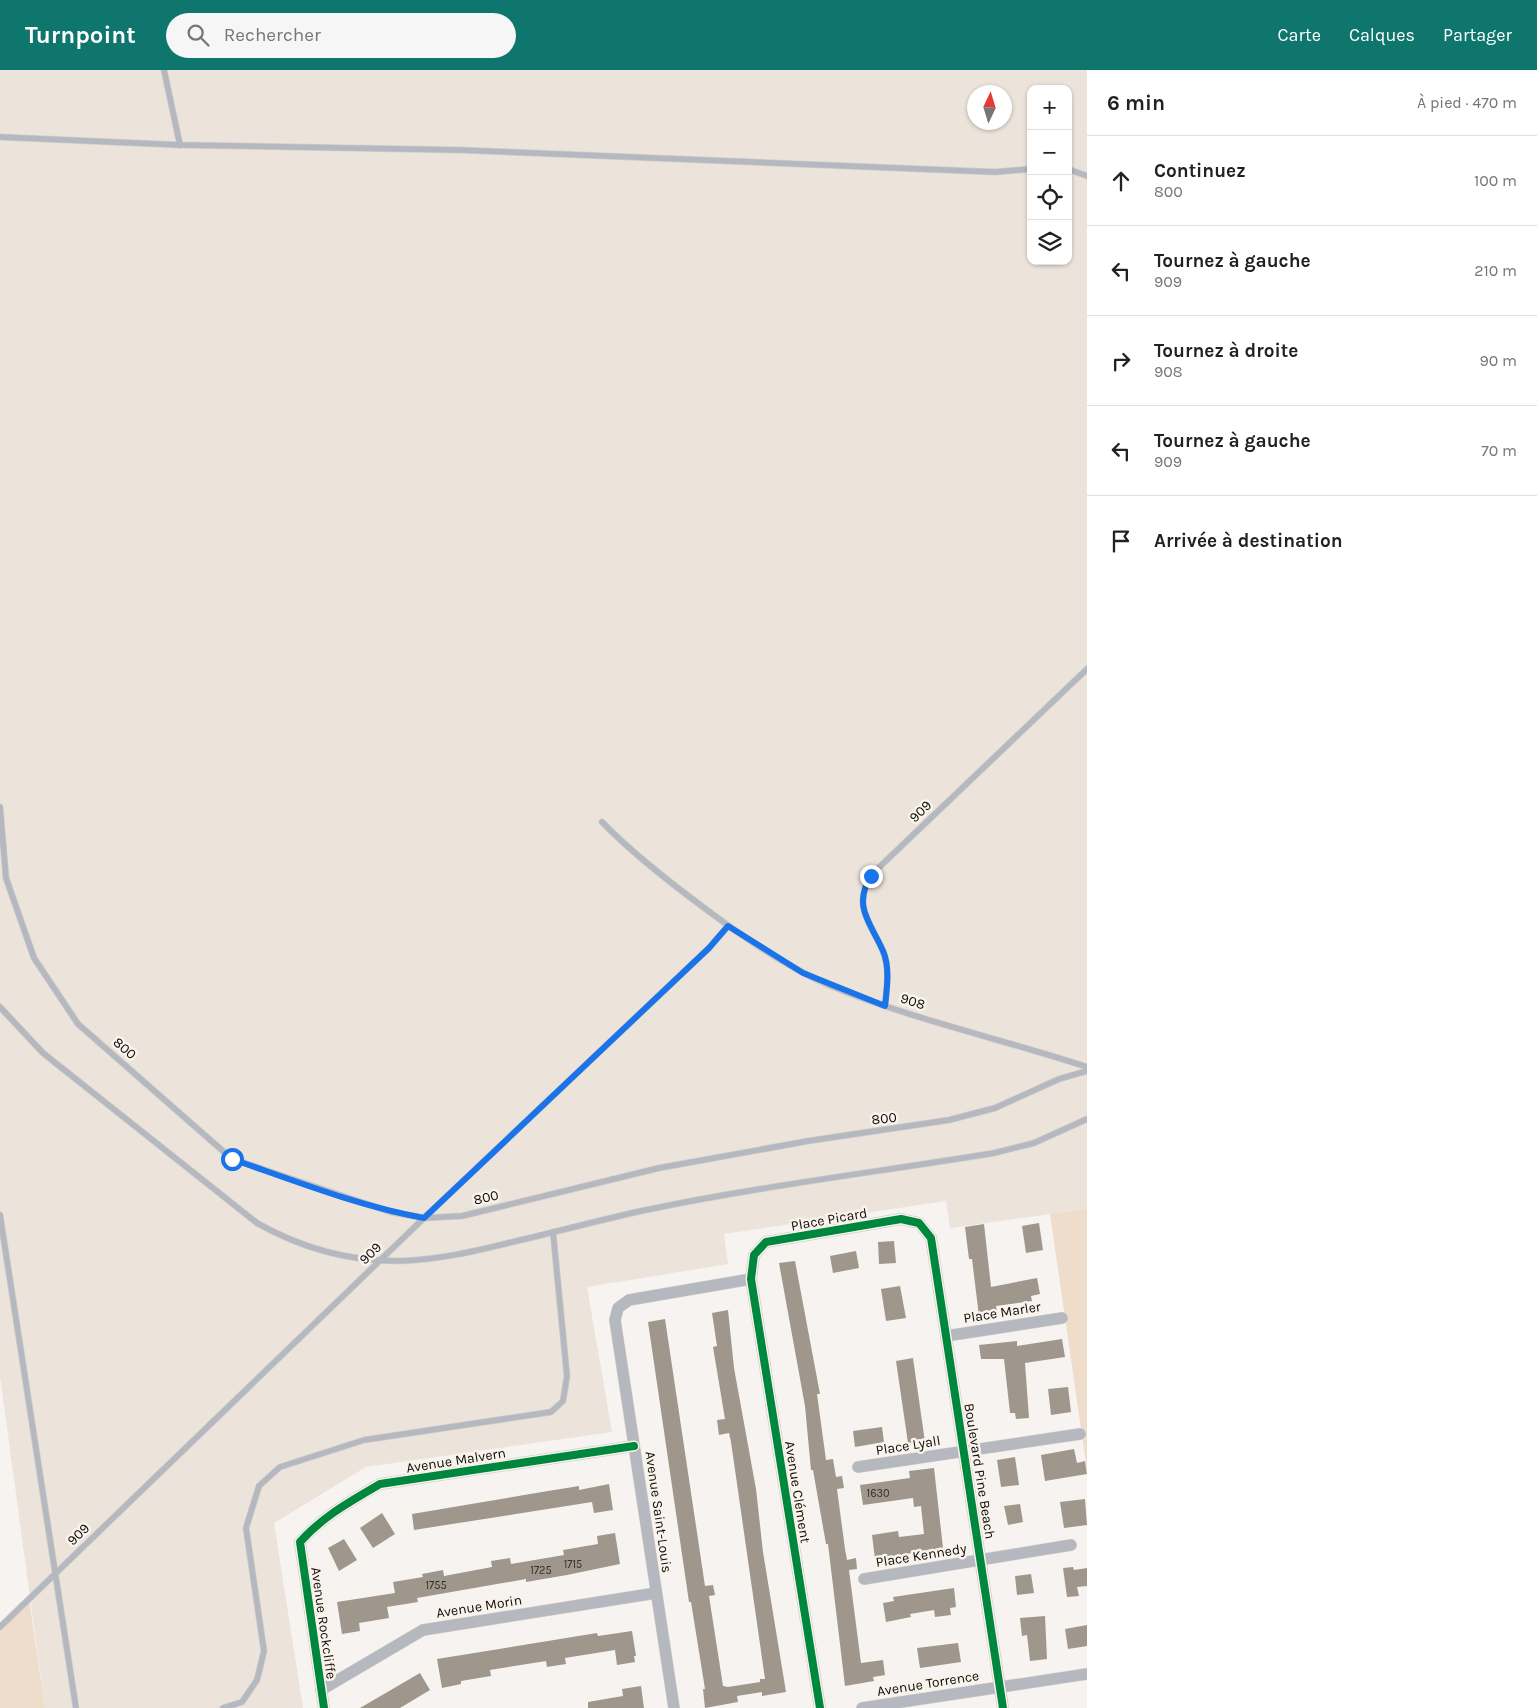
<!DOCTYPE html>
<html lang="fr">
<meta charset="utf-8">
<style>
:root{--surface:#fff;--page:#f6f6f6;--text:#222;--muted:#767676;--line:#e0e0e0;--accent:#0f766e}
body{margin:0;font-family:Karla,sans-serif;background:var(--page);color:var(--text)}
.controls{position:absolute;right:15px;top:15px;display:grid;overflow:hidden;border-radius:10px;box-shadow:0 1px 4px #0004}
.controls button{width:45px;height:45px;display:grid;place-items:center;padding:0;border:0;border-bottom:1px solid var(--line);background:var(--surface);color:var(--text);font:25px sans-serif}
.compass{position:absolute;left:967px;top:15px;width:45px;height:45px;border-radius:50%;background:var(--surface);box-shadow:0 1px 4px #0004;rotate:4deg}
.stop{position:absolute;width:15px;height:15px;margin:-11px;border:4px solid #1a73e8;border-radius:50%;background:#fff}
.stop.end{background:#1a73e8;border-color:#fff;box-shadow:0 1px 5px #0008}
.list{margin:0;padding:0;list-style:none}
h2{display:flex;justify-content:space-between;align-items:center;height:65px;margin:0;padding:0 20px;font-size:21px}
h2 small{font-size:16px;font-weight:400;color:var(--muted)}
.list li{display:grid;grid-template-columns:32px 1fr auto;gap:15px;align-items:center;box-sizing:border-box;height:90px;padding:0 20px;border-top:1px solid var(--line)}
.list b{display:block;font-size:19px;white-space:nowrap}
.list p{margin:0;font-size:16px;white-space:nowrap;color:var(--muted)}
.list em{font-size:16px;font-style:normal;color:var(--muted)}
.icon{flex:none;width:28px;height:28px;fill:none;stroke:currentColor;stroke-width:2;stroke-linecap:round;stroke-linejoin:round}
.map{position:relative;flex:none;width:1087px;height:1638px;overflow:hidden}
header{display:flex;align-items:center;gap:30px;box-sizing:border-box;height:70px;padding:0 25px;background:var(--accent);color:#fff}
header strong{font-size:24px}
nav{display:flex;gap:28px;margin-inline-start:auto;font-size:18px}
.search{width:350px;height:45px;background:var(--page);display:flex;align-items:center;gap:12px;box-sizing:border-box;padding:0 18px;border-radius:28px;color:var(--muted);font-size:19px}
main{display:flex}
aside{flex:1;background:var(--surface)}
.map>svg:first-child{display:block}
.built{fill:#ece4db;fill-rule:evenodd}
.green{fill:#eeddca}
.building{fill:#9f978c}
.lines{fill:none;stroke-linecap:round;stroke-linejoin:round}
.service-casing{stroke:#d0cecc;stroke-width:7}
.minor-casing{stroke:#d0cecc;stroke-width:12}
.service{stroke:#b6b8bf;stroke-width:5.5}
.minor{stroke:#b6b8bf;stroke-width:11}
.cycleway-casing{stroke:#faf3ec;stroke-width:11}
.cycleway{stroke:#00873e;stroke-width:8}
.route{stroke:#1a73e8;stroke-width:6}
.labels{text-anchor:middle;stroke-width:5;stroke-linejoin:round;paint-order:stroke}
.number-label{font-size:11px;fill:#33302b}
.street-label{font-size:14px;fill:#0f0d0b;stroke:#faf3ec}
</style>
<header>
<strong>Turnpoint</strong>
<div class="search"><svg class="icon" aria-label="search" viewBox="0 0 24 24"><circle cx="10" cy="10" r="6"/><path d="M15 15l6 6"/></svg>Rechercher</div>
<nav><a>Carte</a><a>Calques</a><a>Partager</a></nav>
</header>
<main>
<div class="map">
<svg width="1087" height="1638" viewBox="0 0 1087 1638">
<rect width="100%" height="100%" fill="#f6f3f0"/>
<!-- built -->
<path class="built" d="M0 0H1087V1139L950 1158 946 1131 724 1164 728 1194 587 1217 612 1362 366 1397 274 1453 303 1638H45L0 1306ZM1031 19H1068V191H1031ZM974 22H1004V52H974Z"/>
<!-- green -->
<g class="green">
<polygon points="1087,1139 1087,1400 1050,1144"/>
<polygon points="29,1529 45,1638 0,1638 0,1557"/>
</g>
<!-- building -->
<g class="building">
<polygon points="1039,1153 1043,1180 1026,1183 1022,1156"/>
<polygon points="984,1154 991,1217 1037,1208 1040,1224 1031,1226 1032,1231 996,1236 997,1243 979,1246 972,1189 969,1189 965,1157"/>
<polygon points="894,1171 896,1193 879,1194 878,1172"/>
<polygon points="856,1181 859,1198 833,1203 830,1186"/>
<polygon points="795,1191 820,1324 817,1324 826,1390 833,1389 836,1407 842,1406 844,1418 837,1419 845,1479 847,1490 856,1488 857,1499 849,1500 861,1593 883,1590 885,1605 873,1607 874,1611 845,1616 828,1474 826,1474 813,1400 811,1400 805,1336 779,1193"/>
<polygon points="900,1216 906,1248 886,1251 881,1219"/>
<polygon points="728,1240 734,1298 756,1419 763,1482 786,1622 762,1626 762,1622 737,1626 738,1632 705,1638 703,1619 705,1619 691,1532 689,1532 648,1252 665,1249 705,1516 713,1515 715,1525 709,1526 723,1616 728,1617 760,1612 760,1609 765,1609 731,1372 729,1363 719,1365 717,1350 725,1349 713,1277 717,1276 712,1243"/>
<polygon points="1062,1269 1065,1287 1025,1293 1029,1348 1016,1349 1015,1343 1010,1343 1004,1289 981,1289 979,1275 1017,1271 1017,1276"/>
<polygon points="913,1288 925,1372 908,1373 896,1291"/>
<polygon points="1068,1317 1071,1342 1051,1345 1048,1319"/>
<polygon points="882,1357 884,1372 855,1377 853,1361"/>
<polygon points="1074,1379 1077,1393 1085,1391 1087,1404 1045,1411 1041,1385"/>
<polygon points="1015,1387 1019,1415 1001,1417 997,1390"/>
<polygon points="934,1398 943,1478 875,1489 872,1465 898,1461 899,1467 924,1464 921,1436 914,1437 913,1428 863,1435 860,1415 910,1408 909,1401"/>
<polygon points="609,1414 613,1440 594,1443 592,1432 414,1460 412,1444 542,1422 579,1416 579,1420"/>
<polygon points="1085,1429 1087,1455 1064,1458 1060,1432"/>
<polygon points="1020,1434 1023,1452 1008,1455 1004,1436"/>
<polygon points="382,1443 395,1464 373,1478 360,1458"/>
<polygon points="615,1463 620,1494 567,1505 526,1512 526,1509 417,1528 418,1532 387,1537 389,1548 359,1553 360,1561 342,1564 337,1532 395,1523 393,1512 423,1507 422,1504 443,1500 444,1506 492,1497 491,1491 510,1488 511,1494 564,1485 563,1480 598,1474 597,1466"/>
<polygon points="344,1469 357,1490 339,1501 328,1478"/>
<polygon points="1073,1497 1074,1500 1087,1498 1087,1516 1077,1517 1079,1526 1067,1527 1063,1498"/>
<polygon points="1031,1504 1034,1523 1017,1525 1015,1506"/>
<polygon points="954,1518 956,1537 950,1538 951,1545 935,1547 934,1540 910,1544 911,1547 886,1552 883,1533 894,1531 893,1527"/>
<polygon points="1045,1546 1047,1589 1030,1591 1027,1565 1022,1566 1020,1548"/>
<polygon points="1087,1555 1087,1576 1068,1579 1065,1559"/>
<polygon points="632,1561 636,1586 634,1586 635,1592 617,1595 615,1580 565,1588 566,1594 547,1597 546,1591 490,1600 491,1606 461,1611 461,1614 442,1618 437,1589 597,1563 598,1566"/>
<polygon points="958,1573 961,1592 920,1598 917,1578"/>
<polygon points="420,1603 430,1620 400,1638 360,1638"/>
<polygon points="641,1616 644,1638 588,1638 588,1632 623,1626 622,1619"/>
</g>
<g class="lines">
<defs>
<g id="service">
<polyline points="164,0 180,75"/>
<polyline points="0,67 180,75 459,80 995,102 1031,99"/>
<polyline points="1068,99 1087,106"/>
<polyline points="0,737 6,808 34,888 78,954 232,1089 391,1142 424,1148 462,1146 659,1098 808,1071 949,1050 995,1038 1059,1009 1087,1001"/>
<path d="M602 752C633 784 668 811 703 837 743 867 785 896 831 916 914 950 1002 969 1087 997"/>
<path d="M885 936C887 918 890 897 883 881 871 853 852 837 871 805L1087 599"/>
<path d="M0 937 43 983 257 1153C301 1178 348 1191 398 1191 441 1190 480 1180 521 1170 563 1160 604 1149 646 1140 761 1116 878 1102 994 1083L1034 1073 1087 1049"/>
<polyline points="0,1145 76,1638"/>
<polyline points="0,1557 424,1148 709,878 728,856"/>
<polyline points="223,1638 242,1632 257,1610 264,1581 246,1458 259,1416 280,1397 364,1370 551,1342 563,1331 567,1306 553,1162"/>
</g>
<g id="minor">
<polyline points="946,1266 1062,1248"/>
<polyline points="858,1397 1080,1364"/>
<polyline points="864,1509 1071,1475"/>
<polyline points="321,1620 423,1560 656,1523"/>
<path d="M324 1638 300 1472C323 1446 351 1431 380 1414L634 1376"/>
<polyline points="674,1638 615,1250 618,1238 629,1230 751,1209"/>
<polyline points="820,1638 751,1209 754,1185 766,1172 901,1149 919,1153 931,1168 1003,1638"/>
<polyline points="862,1638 1087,1604"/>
</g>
</defs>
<!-- service casing -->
<use href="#service" class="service-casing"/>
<!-- minor casing -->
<use href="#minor" class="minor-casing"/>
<!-- service -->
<use href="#service" class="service"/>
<!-- minor -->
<use href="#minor" class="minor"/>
<defs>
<g id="cycleway">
<path d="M324 1638 300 1472C323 1446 351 1431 380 1414L634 1376"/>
<polyline points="820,1638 751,1209 754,1185 766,1172 901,1149 919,1153 931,1168 1003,1638"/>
</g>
</defs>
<!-- cycleway casing -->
<use href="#cycleway" class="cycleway-casing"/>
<!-- cycleway -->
<use href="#cycleway" class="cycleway"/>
</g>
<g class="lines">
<!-- route -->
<path class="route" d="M232 1089C295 1111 358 1136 424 1148L709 878 728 856 803 903 885 936C887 918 890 897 883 881 871 853 852 837 871 806"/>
</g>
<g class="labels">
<!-- number labels -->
<g class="number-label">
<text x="878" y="1427">1630</text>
<text x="573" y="1498">1715</text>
<text x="541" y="1504">1725</text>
<text x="436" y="1519">1755</text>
</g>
<!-- street labels -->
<g class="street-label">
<text transform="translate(920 741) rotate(-44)" y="5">909</text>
<text transform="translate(913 931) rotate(17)" y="5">908</text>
<text transform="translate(125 978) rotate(41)" y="5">800</text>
<text transform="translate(884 1048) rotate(-7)" y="5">800</text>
<text transform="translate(486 1127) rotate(-13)" y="5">800</text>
<text transform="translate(829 1149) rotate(-10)" y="5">Place Picard</text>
<text transform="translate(370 1183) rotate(-44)" y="5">909</text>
<text transform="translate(1002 1242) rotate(-9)" y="5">Place Marler</text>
<text transform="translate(908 1375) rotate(-9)" y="5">Place Lyall</text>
<text transform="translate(456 1390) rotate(-9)" y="5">Avenue Malvern</text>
<text transform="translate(980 1401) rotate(81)" y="5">Boulevard Pine Beach</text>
<text transform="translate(798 1422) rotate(81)" y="5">Avenue Clément</text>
<text transform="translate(659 1442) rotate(82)" y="5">Avenue Saint-Louis</text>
<text transform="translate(78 1464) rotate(-44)" y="5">909</text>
<text transform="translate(921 1485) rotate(-9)" y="5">Place Kennedy</text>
<text transform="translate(479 1536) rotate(-9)" y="5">Avenue Morin</text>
<text transform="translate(324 1553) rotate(82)" y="5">Avenue Rockcliffe</text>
<text transform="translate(928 1613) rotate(-9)" y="5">Avenue Torrence</text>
</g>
</g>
</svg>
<div class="controls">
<button>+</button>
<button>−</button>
<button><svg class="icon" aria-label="locate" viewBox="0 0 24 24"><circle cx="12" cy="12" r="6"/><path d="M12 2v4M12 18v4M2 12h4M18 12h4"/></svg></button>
<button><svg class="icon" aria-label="layers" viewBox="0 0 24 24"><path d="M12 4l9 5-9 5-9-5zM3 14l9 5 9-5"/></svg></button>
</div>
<svg class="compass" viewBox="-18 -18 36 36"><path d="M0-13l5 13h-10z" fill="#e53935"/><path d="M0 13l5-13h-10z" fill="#767676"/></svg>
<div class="stop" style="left:232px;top:1089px"></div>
<div class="stop end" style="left:871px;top:806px"></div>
</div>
<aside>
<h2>6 min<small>À pied · 470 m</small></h2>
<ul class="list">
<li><svg class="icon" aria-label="ahead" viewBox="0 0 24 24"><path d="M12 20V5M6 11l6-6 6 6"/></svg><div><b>Continuez</b><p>800</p></div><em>100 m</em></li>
<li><svg class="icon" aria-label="left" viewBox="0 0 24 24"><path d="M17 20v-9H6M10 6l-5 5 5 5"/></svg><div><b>Tournez à gauche</b><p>909</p></div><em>210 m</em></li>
<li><svg class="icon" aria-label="right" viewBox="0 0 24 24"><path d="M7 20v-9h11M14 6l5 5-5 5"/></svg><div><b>Tournez à droite</b><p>908</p></div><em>90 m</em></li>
<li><svg class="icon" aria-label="left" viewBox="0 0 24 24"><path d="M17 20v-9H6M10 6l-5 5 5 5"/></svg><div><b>Tournez à gauche</b><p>909</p></div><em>70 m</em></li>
<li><svg class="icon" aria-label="arrive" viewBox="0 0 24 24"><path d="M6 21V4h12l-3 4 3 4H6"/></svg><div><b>Arrivée à destination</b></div></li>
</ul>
</aside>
</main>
